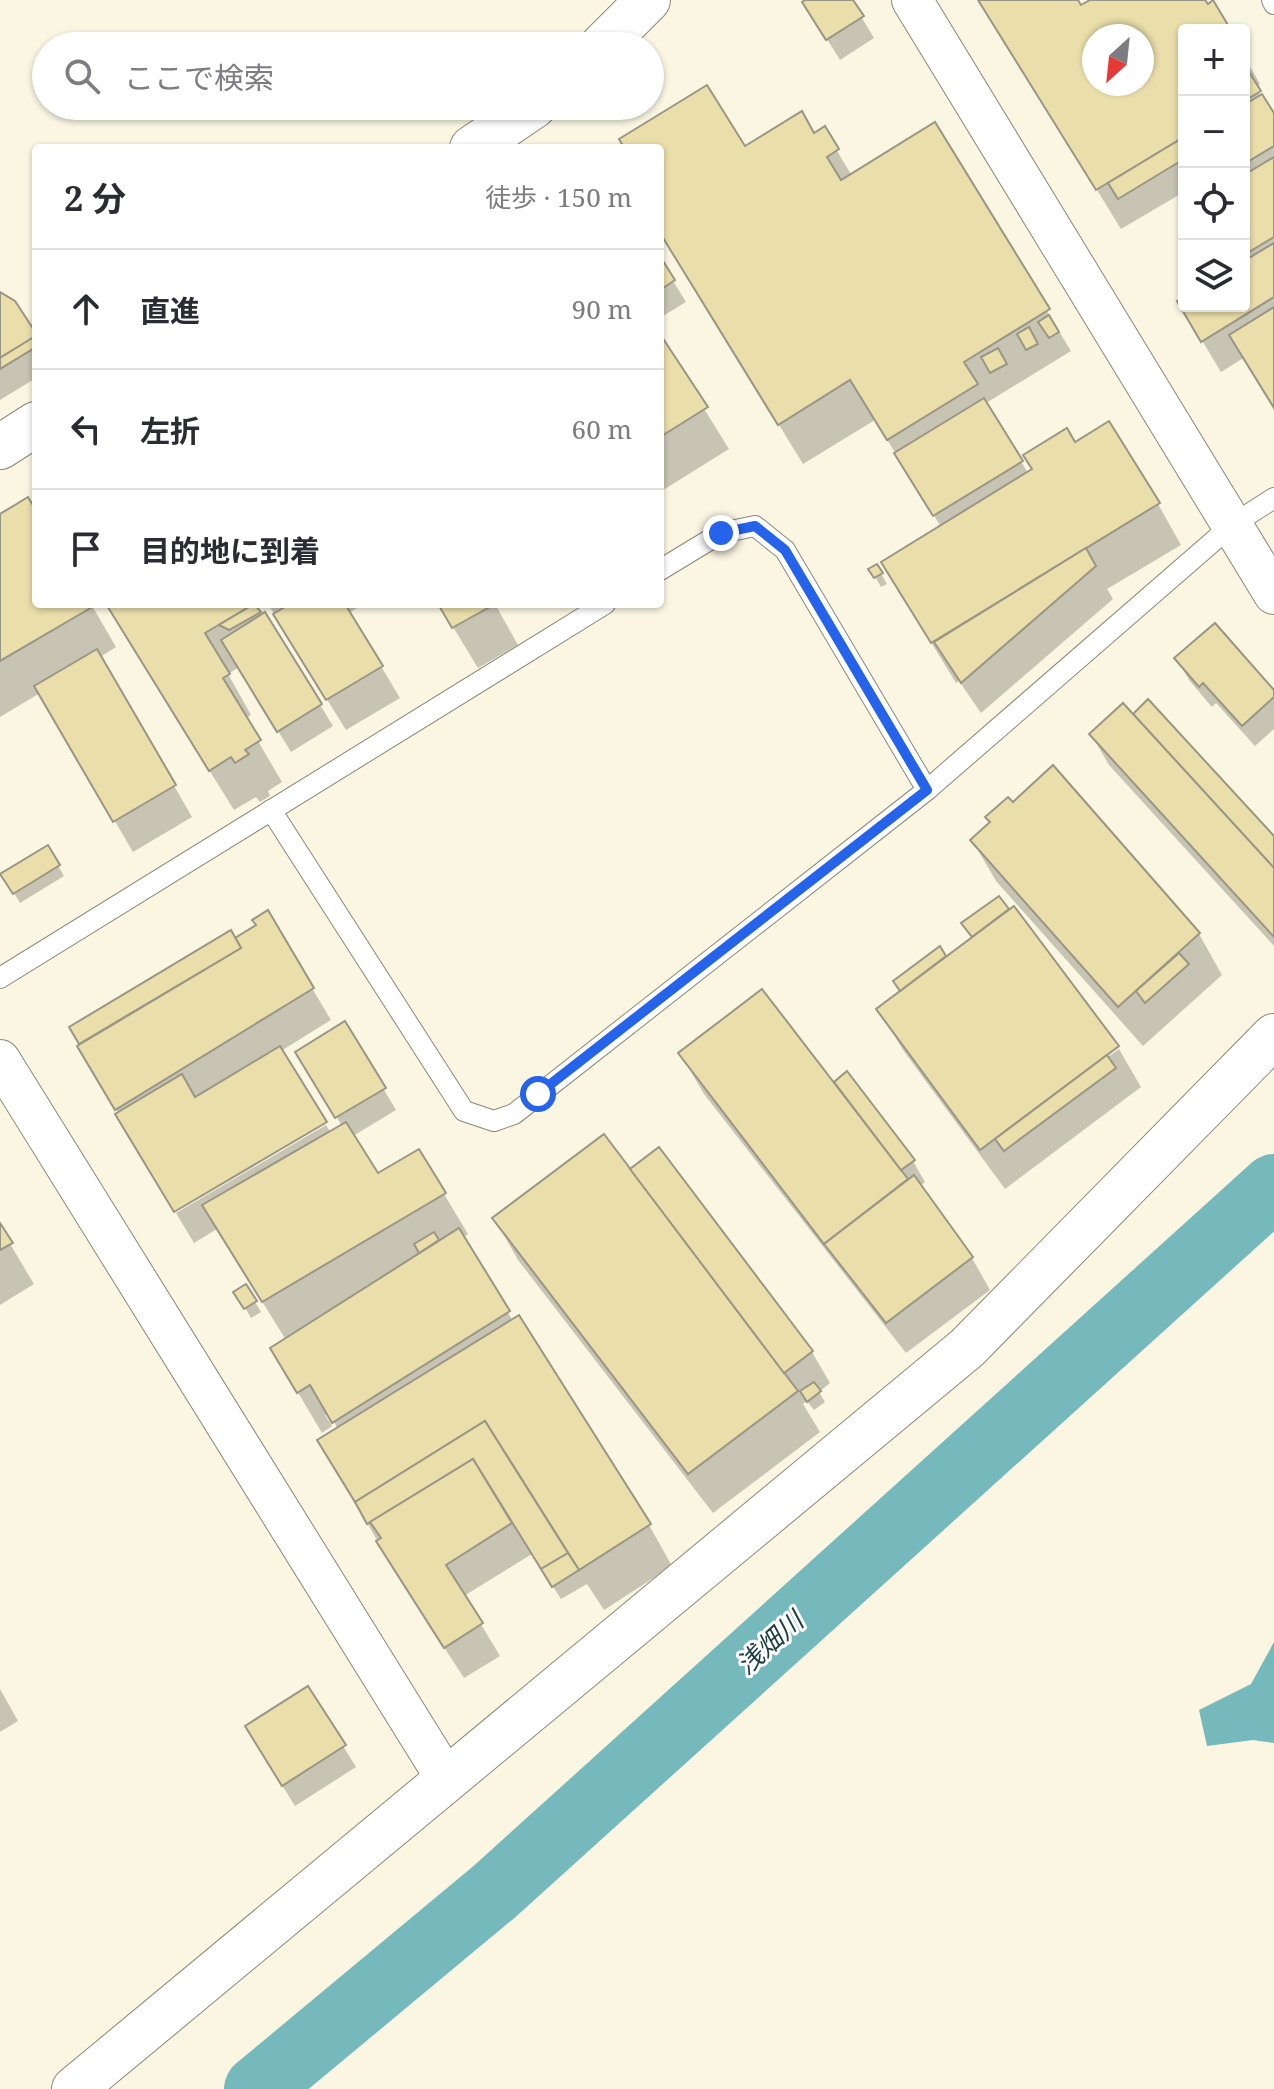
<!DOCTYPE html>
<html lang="ja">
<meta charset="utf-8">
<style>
:root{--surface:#fff;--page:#f7f7f7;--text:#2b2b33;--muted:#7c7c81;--line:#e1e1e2}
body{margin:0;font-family:"Noto Serif","Noto Sans JP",serif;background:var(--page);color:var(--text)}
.controls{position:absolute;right:24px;top:24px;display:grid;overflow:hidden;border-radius:8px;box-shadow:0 2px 6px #0004}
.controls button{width:72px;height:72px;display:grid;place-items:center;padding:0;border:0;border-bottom:2px solid var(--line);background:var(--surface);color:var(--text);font:40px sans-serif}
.compass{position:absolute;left:1082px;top:24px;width:72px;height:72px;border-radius:50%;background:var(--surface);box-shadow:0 2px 6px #0004;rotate:207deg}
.stop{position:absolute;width:24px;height:24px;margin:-18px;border:6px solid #2563eb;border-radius:50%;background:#fff}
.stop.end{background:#2563eb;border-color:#fff;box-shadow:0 2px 8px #0008}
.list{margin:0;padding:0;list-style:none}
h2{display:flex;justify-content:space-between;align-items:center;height:104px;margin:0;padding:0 32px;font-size:34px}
h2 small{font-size:26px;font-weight:400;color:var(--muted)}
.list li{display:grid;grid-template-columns:52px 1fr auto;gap:24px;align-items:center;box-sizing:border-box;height:120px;padding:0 32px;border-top:2px solid var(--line)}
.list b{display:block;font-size:30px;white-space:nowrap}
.list em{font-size:26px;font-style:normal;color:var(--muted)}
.icon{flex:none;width:44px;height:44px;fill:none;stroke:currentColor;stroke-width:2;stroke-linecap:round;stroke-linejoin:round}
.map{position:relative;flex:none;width:1274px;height:2089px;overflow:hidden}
.search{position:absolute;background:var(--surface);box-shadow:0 2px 6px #0004;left:32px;top:32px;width:632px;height:88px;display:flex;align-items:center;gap:20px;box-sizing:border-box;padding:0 28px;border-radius:44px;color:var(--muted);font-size:30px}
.panel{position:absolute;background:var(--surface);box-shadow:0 2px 6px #0004;left:32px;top:144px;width:632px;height:464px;border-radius:8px}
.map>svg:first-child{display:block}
.water{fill:#76b9bd}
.shadow{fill:#0003;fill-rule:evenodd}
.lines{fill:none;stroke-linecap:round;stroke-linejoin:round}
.river{stroke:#76b9bd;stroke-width:66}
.building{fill:#eadeaa;stroke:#9a9685;stroke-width:2;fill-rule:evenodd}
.lane-casing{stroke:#8c8877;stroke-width:22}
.street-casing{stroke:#8c8877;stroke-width:42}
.secondary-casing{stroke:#8c8877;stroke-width:46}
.lane{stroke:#fff;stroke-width:20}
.street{stroke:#fff;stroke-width:40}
.secondary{stroke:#fff;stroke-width:44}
.route{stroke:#2563eb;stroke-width:10}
.labels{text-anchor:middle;stroke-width:6;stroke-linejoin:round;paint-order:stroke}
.water-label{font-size:26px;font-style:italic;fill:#1b3d3e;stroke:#fff}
</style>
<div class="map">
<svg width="1274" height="2089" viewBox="0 0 1274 2089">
<rect width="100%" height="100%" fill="#faf6e2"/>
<!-- water -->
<polygon class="water" points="1274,1642 1274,1743 1253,1740 1207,1746 1199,1710 1251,1684"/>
<!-- shadow -->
<g class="shadow">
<polygon points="808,0 851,0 874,38 840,60 817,23"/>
<path d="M980 0H1075L1080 8 1094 0H1203L1229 30H1184V192L1121 229ZM1094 36H1142V84H1094Z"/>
<polygon points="1244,56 1260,84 1255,87 1274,117 1274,406 1245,357 1221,372 1179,302 1184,299 1184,306 1244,306 1244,178 1249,175 1244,166"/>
<polygon points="934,125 1071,351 986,403 999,425 1028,473 1075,444 1158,504 1181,545 1107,589 1113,599 981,713 959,681 956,683 907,603 941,527 875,420 803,464 660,232 660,148 626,148 621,140 744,149 814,136 824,129 852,176"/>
<polygon points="1184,215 1184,229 1178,218"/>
<polygon points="660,260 686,302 663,316 660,311"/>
<polygon points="0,294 14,303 36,336 36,378 0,400"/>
<polygon points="660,338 729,449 660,492"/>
<polygon points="36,514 36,604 91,604 116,647 100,657 192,817 133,852 40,693 0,717 0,517"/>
<polygon points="877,566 887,584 881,587 871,570"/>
<polygon points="106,604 252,604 261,617 265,615 333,726 291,752 239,667 228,674 251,715 245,719 282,782 268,791 270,796 260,802 256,797 234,810"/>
<polygon points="268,604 363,604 349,613 400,698 346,730"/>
<polygon points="439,604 495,604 518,645 478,668"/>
<polygon points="1177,659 1274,693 1274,729 1255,746 1216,703 1212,707 1189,680"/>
<polygon points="1091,734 1274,839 1274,946 1109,765"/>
<polygon points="972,840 1199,934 1222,975 1143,1046 996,881"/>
<polygon points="47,847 64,876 20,903 3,874"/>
<polygon points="998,898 1105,1054 1105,1059 1119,1049 1141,1087 1005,1189 903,1050 879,1010 902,993 895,981 940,949 946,959 974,939 970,933"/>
<polygon points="267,913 331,1020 281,1051 324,1121 119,1114 80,1046 82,1045 72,1028 235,940 258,926"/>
<polygon points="345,1024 396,1110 353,1136 377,1176 444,1194 468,1234 462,1238 513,1321 649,1525 672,1566 604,1610 587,1584 561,1599 532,1554 464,1596 500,1656 464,1678 396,1573 343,1481 339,1431 329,1413 325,1415 332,1426 322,1433 296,1389 286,1340 217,1229 194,1243 176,1213 326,1125 331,1133 342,1126 310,1073"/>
<polygon points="680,1053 833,1085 847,1074 913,1161 925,1182 920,1186 972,1258 990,1290 906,1353 704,1094"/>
<polygon points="658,1150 812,1352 830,1383 819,1392 825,1402 814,1410 807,1401 803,1404 820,1432 713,1513 518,1260 495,1219 630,1171"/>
<polygon points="0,1227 34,1284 0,1305"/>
<polygon points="246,1287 261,1312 251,1318 236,1292"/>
<polygon points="0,1689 18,1721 0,1732"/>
<polygon points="308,1689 356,1767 295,1806 259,1748"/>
</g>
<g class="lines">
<!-- river -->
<polyline class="river" points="257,2089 494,1892 1274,1187"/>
</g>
<!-- building -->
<g class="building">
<polygon points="805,0 853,0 864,16 826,40 802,2"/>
<path d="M978 0H1078L1081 5 1090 0H1205L1208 4 1213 0 1231 30H1184V137L1096 190ZM1094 36H1142V84H1094Z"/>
<polygon points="1244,64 1261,91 1244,101"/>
<polygon points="707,85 745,146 802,111 814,133 825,126 839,149 827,157 841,180 935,122 1050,309 964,362 978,384 887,440 850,380 778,425 660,233 660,148 624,148 619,139"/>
<polygon points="1262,94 1274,113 1274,146 1244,164 1244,105"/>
<polygon points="1184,137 1184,159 1118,199 1108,183"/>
<polygon points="1274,157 1274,237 1244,255 1244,175"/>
<polygon points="1274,243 1274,297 1201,342 1177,301 1184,297 1184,306 1244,306 1244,261"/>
<polygon points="660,256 675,280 660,290"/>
<polygon points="0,292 15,301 36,333 36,336 0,358"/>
<polygon points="1274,307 1274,408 1229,335"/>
<polygon points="1049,315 1059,332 1049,338 1038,322"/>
<polygon points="1029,327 1038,344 1026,350 1017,334"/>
<polygon points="660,334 708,407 660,437"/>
<polygon points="34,337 36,347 0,369 0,358"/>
<polygon points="998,348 1007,364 990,373 981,357"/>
<polygon points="984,398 1023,461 933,516 894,453"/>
<polygon points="1109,421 1160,503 931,643 881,562 1032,469 1023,455 1067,428 1075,442"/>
<polygon points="28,497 36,510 36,604 94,606 0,661 0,514"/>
<polygon points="1086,548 1096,566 961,683 934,642"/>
<polygon points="877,564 883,573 874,578 868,569"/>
<polygon points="106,604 254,604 205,633 230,674 223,678 261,740 245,750 249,754 235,763 231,757 209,771"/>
<polygon points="254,604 261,612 229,630 219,625"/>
<polygon points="290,604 345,604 383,666 326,700 273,614"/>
<polygon points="438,604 495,604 452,628"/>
<polygon points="265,612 322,704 277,732 221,640"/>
<polygon points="1215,623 1274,690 1274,697 1242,726 1203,683 1199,687 1174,658"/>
<polygon points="97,649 176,785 113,822 34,686"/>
<polygon points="1148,699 1274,836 1274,868 1133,714"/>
<polygon points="1123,703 1274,868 1274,937 1089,734"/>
<polygon points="1053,765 1200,933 1118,1007 970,840 990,822 985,817 1008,797 1013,802"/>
<polygon points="48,845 60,865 13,894 0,874"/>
<polygon points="999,896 1009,909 972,937 961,923"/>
<polygon points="1014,906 1119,1046 980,1150 876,1009"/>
<polygon points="268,910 314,988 115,1110 77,1046 241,948 235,938 256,925 252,920"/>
<polygon points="231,930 241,948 79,1044 69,1027"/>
<polygon points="940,946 946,956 900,991 893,981"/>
<polygon points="1179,953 1189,964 1145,1003 1136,991"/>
<polygon points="762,989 908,1179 824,1244 678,1053"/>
<polygon points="345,1021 386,1088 335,1118 295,1052"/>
<polygon points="280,1046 327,1122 174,1212 115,1114 182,1074 195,1097"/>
<polygon points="1107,1055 1116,1068 1004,1151 995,1139"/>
<polygon points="847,1071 915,1160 901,1170 834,1082"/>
<polygon points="346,1122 378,1173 419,1149 446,1193 262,1302 202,1205"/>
<polygon points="604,1134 798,1391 688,1474 492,1218"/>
<polygon points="659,1147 813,1351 784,1373 630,1169"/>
<polygon points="914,1175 973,1257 886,1323 824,1244"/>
<polygon points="0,1223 13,1243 0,1250"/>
<polygon points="459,1228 510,1311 332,1423 310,1385 297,1393 270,1348"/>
<polygon points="434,1232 439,1240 419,1253 414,1244"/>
<polygon points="246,1284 257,1301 244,1309 233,1292"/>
<polygon points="519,1315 651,1524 579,1570 485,1421 355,1502 317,1440"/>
<polygon points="814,1382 821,1391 807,1402 800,1391"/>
<polygon points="485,1421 568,1553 541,1569 473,1459 367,1524 355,1502"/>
<polygon points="473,1459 512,1523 446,1565 483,1623 444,1648 376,1541 381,1538 370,1522"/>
<polygon points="568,1553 579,1570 552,1587 541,1569"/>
<polygon points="308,1686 346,1745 282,1786 245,1726"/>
</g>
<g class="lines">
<defs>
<g id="lane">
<polyline points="1272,0 1274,4"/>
<polyline points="660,570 721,533 755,526 785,550 927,790"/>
<polyline points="271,810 464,1111 494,1121 514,1114 927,790 1232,525 1274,498"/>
<polyline points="0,978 605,604"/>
</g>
<g id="street">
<polyline points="912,0 1274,594"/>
<polyline points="0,1060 447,1780"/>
</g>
<g id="secondary">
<polyline points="602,46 648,0"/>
<polyline points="472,148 534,106"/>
<polyline points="0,447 36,424"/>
<polyline points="74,2089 967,1348 1274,1036"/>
</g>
</defs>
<!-- lane casing -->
<use href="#lane" class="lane-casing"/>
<!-- street casing -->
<use href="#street" class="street-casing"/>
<!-- secondary casing -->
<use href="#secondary" class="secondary-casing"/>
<!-- lane -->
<use href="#lane" class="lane"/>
<!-- street -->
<use href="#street" class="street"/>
<!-- secondary -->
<use href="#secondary" class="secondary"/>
</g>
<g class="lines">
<!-- route -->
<polyline class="route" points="538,1094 927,790 785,550 755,526 721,533"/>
</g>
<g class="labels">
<!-- water labels -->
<g class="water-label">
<text transform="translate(770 1643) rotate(-42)" y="9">浅畑川</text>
</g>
</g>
</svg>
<div class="controls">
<button>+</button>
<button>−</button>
<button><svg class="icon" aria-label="locate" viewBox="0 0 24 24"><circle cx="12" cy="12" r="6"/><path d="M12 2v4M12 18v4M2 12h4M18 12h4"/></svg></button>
<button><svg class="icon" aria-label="layers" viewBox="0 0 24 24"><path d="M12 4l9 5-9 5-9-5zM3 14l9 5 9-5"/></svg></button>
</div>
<svg class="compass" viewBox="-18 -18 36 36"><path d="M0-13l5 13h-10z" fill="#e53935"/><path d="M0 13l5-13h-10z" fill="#7c7c81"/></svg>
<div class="stop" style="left:538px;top:1094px"></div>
<div class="stop end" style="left:721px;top:533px"></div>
<div class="search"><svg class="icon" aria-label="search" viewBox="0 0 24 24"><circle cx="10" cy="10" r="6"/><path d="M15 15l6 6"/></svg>ここで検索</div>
<section class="panel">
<h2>2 分<small>徒歩 · 150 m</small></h2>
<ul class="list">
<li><svg class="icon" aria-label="ahead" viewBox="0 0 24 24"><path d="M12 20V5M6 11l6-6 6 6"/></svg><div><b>直進</b></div><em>90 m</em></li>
<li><svg class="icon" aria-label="left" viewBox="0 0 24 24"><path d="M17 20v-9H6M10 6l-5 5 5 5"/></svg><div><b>左折</b></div><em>60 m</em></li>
<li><svg class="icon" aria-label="arrive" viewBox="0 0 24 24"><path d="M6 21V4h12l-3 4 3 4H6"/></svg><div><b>目的地に到着</b></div></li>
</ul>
</section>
</div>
